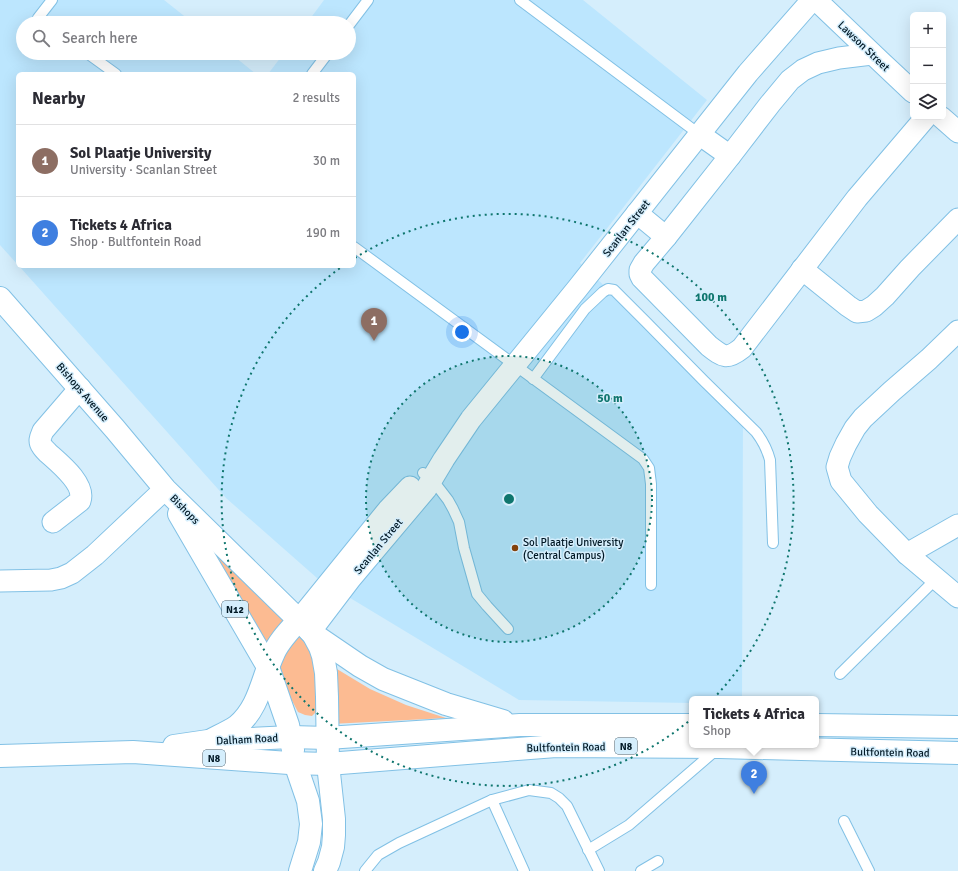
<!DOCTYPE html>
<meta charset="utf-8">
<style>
:root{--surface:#fff;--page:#f2f2f3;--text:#2b2b33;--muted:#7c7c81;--line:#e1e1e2;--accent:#0b8043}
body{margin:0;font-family:Signika,sans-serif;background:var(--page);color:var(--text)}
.controls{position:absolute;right:12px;top:12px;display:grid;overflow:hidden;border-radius:6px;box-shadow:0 4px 16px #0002}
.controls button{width:36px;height:36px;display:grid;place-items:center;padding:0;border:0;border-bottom:1px solid var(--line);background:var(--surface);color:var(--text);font:20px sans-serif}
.you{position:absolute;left:462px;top:332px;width:14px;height:14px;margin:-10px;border:3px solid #fff;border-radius:50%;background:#1a73e8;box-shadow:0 0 0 6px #1a73e833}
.badge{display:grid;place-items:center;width:26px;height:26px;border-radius:50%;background:var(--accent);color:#fff;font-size:13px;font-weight:700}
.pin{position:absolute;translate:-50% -33px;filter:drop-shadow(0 1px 2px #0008)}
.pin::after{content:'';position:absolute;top:21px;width:14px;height:12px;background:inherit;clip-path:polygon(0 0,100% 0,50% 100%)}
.popup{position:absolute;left:689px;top:696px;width:130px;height:52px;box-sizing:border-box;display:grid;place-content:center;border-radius:6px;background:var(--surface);filter:drop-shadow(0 1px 3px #0005);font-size:13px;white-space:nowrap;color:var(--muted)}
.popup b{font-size:15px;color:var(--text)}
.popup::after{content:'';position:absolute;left:50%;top:100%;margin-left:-8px;border:8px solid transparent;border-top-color:var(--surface)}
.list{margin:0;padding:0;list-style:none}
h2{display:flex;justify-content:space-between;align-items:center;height:52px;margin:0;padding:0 16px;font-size:17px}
h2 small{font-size:13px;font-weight:400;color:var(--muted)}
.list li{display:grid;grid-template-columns:26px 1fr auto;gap:12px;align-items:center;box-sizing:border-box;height:72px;padding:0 16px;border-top:1px solid var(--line)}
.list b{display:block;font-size:15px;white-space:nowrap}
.list p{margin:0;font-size:13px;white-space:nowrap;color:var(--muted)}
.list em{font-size:13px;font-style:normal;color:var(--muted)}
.icon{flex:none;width:22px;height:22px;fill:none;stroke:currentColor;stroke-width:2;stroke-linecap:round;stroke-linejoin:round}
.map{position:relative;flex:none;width:958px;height:871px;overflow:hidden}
.search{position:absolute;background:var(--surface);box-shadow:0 4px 16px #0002;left:16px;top:16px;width:340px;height:44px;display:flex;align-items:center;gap:10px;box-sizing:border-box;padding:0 14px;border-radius:22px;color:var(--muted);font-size:15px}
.panel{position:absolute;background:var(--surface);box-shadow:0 4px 16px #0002;left:16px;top:72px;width:340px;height:196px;border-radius:6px}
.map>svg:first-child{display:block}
.built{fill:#bce6fe}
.green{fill:#fcbb92}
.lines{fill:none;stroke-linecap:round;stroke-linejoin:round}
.lane-casing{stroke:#82c1e5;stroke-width:12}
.street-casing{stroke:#82c1e5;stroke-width:23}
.secondary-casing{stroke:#82c1e5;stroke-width:24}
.highway-casing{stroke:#82c1e5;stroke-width:24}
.lane{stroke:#fff;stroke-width:10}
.street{stroke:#fff;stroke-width:21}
.secondary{stroke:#fff;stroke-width:22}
.highway{stroke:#fff;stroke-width:22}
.ring{fill:none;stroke:#0f766e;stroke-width:2;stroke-dasharray:2 4}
.poi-dot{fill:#83420c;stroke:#d5eefc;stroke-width:1.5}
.labels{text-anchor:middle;stroke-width:3;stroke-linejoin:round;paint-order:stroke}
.shield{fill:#d5eefc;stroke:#405866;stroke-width:1}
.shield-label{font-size:10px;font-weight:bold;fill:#001825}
.street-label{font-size:11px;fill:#001825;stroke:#d5eefc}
.poi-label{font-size:11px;fill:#001825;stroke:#d5eefc;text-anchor:start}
.centre{fill:#0f766e;stroke:#d5eefc;stroke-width:2}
.ring-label{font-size:12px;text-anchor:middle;font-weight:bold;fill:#0f766e;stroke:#d5eefc;stroke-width:3;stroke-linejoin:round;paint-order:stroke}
</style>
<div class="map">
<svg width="958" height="871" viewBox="0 0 958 871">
<rect width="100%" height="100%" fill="#d5eefc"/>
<!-- built -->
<g class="built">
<polygon points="0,0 164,0 193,23 23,23 23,53 230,53 256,74 18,74 18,265 0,245"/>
<polygon points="324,0 583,0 707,100 580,263 743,416 742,699 692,699 692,703 519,700 317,578 226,498 19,266 354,266 354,74 268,74 284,53 349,53 349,23 307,23"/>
</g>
<!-- green -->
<g class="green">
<polygon points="211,545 305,636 316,656 320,708 312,716 305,715 298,712"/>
<polygon points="327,663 370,689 406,705 446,718 331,724"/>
</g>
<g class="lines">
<defs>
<g id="lane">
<polyline points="520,0 699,134"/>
<polyline points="45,23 38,18 52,0"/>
<polyline points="349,25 368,0"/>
<polyline points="87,53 116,74"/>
<polyline points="312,74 328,53"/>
<polyline points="354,247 643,459 649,468 651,484 651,585"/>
<path d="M533 379 585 309 603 292 608 289 614 290 646 322 704 381 756 432C763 441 767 449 770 460L773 543"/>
<polyline points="423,473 432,480 438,487 448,500 453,509 459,522 464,548 477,594 487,606 508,629"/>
<polyline points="840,674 936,579"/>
<polyline points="492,800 529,790 551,793 559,798 567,806 599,871"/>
<polyline points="844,821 869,871"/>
<polyline points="588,850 629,825 716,750"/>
<polyline points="365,871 378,855 399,843 492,800 524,871"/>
<polyline points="641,871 658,861"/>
</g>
<g id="street">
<polyline points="816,0 880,61 913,92"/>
<path d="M872 54 839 58 818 63 803 70 790 80 770 104 730 156 666 237 644 263 640 270V274L642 278 709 346C723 357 727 360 742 348L857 198 926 117"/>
<polyline points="941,117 958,132"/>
<polyline points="699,134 730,156"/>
<polyline points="637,213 666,237"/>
<polyline points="802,269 848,306 857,312 866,311 874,306 885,296 910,268 958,219"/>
<polyline points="958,331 929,359 892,391 863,418 855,428 846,444 840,457 837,467 841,481 868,514 907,554 958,597"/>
<path d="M53 522 80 501C86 484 59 463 48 453 46 451 43 448 42 446 38 441 41 436 43 431L80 388"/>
<polyline points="907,554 958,525"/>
<polyline points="0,581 51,580 61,578 72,573 95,555 165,489"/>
<polyline points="298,621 388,510 410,487"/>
<polyline points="310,632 351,578 426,489 444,459 471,419 577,289 748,73 812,0"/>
</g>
<g id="secondary">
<polyline points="295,763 308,801 311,824 309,842 300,871"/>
<polyline points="325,871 329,862 333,847 334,835 334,819 328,764"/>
</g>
<g id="highway">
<polyline points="0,298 115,429 165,489 313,634 320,647 323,656 326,673 327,697 328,764"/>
<polyline points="179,514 268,667 288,725 293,750"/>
<polyline points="313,634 360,666 383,679 446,704 503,721"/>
<polyline points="816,725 958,727"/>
<path d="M213 739C221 735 230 731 237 726 259 708 262 679 273 655 278 642 289 631 298 621"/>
<polyline points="174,746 208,741 291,737 327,738 520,725 692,725"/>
<polyline points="0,756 133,752 289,763 328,764 556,746 719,747 958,753"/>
</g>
</defs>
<!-- lane casing -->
<use href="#lane" class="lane-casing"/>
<!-- street casing -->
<use href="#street" class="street-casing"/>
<!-- secondary casing -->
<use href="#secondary" class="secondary-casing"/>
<!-- highway casing -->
<use href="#highway" class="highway-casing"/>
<!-- lane -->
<use href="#lane" class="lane"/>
<!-- street -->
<use href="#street" class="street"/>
<!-- secondary -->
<use href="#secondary" class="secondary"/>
<!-- highway -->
<use href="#highway" class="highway"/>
</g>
<!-- distance rings -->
<circle cx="509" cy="499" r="143" fill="#0f766e" fill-opacity=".12"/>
<g class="ring">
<circle cx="509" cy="499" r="143"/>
<path d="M355 258A286 286 0 1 1 343 266"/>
</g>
<!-- markers -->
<circle class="poi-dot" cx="515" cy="548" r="4"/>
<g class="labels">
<!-- shield labels -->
<g class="shield">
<rect x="222" y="601" width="26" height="16" rx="3"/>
<rect x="615" y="738" width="22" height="16" rx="3"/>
<rect x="203" y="750" width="22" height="16" rx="3"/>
</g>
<g class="shield-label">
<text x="235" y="613">N12</text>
<text x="626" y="750">N8</text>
<text x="214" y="762">N8</text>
</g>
<!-- street labels -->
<g class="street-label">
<text transform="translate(864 46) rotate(44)" y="4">Lawson Street</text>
<text transform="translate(626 228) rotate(-52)" y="4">Scanlan Street</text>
<text transform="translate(83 392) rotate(49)" y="4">Bishops Avenue</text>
<text transform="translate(185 509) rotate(45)" y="4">Bishops</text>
<text transform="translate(378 546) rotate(-50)" y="4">Scanlan Street</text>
<text transform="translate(247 739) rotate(-3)" y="4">Dalham Road</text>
<text transform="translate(566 747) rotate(-1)" y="4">Bultfontein Road</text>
<text transform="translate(890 752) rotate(1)" y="4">Bultfontein Road</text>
</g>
<!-- poi labels -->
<g class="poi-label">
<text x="523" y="546">Sol Plaatje University<tspan x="523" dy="13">(Central Campus)</tspan></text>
</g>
</g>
<circle cx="509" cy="499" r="6" class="centre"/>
<g class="ring-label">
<text x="711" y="301">100 m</text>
<text x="610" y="402">50 m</text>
</g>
</svg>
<div class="controls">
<button>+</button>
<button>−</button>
<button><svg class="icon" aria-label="layers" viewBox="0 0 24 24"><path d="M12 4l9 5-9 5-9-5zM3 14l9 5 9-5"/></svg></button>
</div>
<div class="you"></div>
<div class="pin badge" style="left:374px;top:341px;background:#8d6e63">1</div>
<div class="pin badge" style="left:754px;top:794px;background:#3f7fe0">2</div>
<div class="popup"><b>Tickets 4 Africa</b>Shop</div>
<div class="search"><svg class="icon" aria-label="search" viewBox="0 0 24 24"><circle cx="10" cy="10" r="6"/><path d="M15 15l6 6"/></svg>Search here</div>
<section class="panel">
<h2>Nearby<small>2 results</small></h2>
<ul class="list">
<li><span class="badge" style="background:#8d6e63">1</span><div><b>Sol Plaatje University</b><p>University · Scanlan Street</p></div><em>30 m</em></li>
<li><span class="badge" style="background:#3f7fe0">2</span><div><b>Tickets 4 Africa</b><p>Shop · Bultfontein Road</p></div><em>190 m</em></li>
</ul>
</section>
</div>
